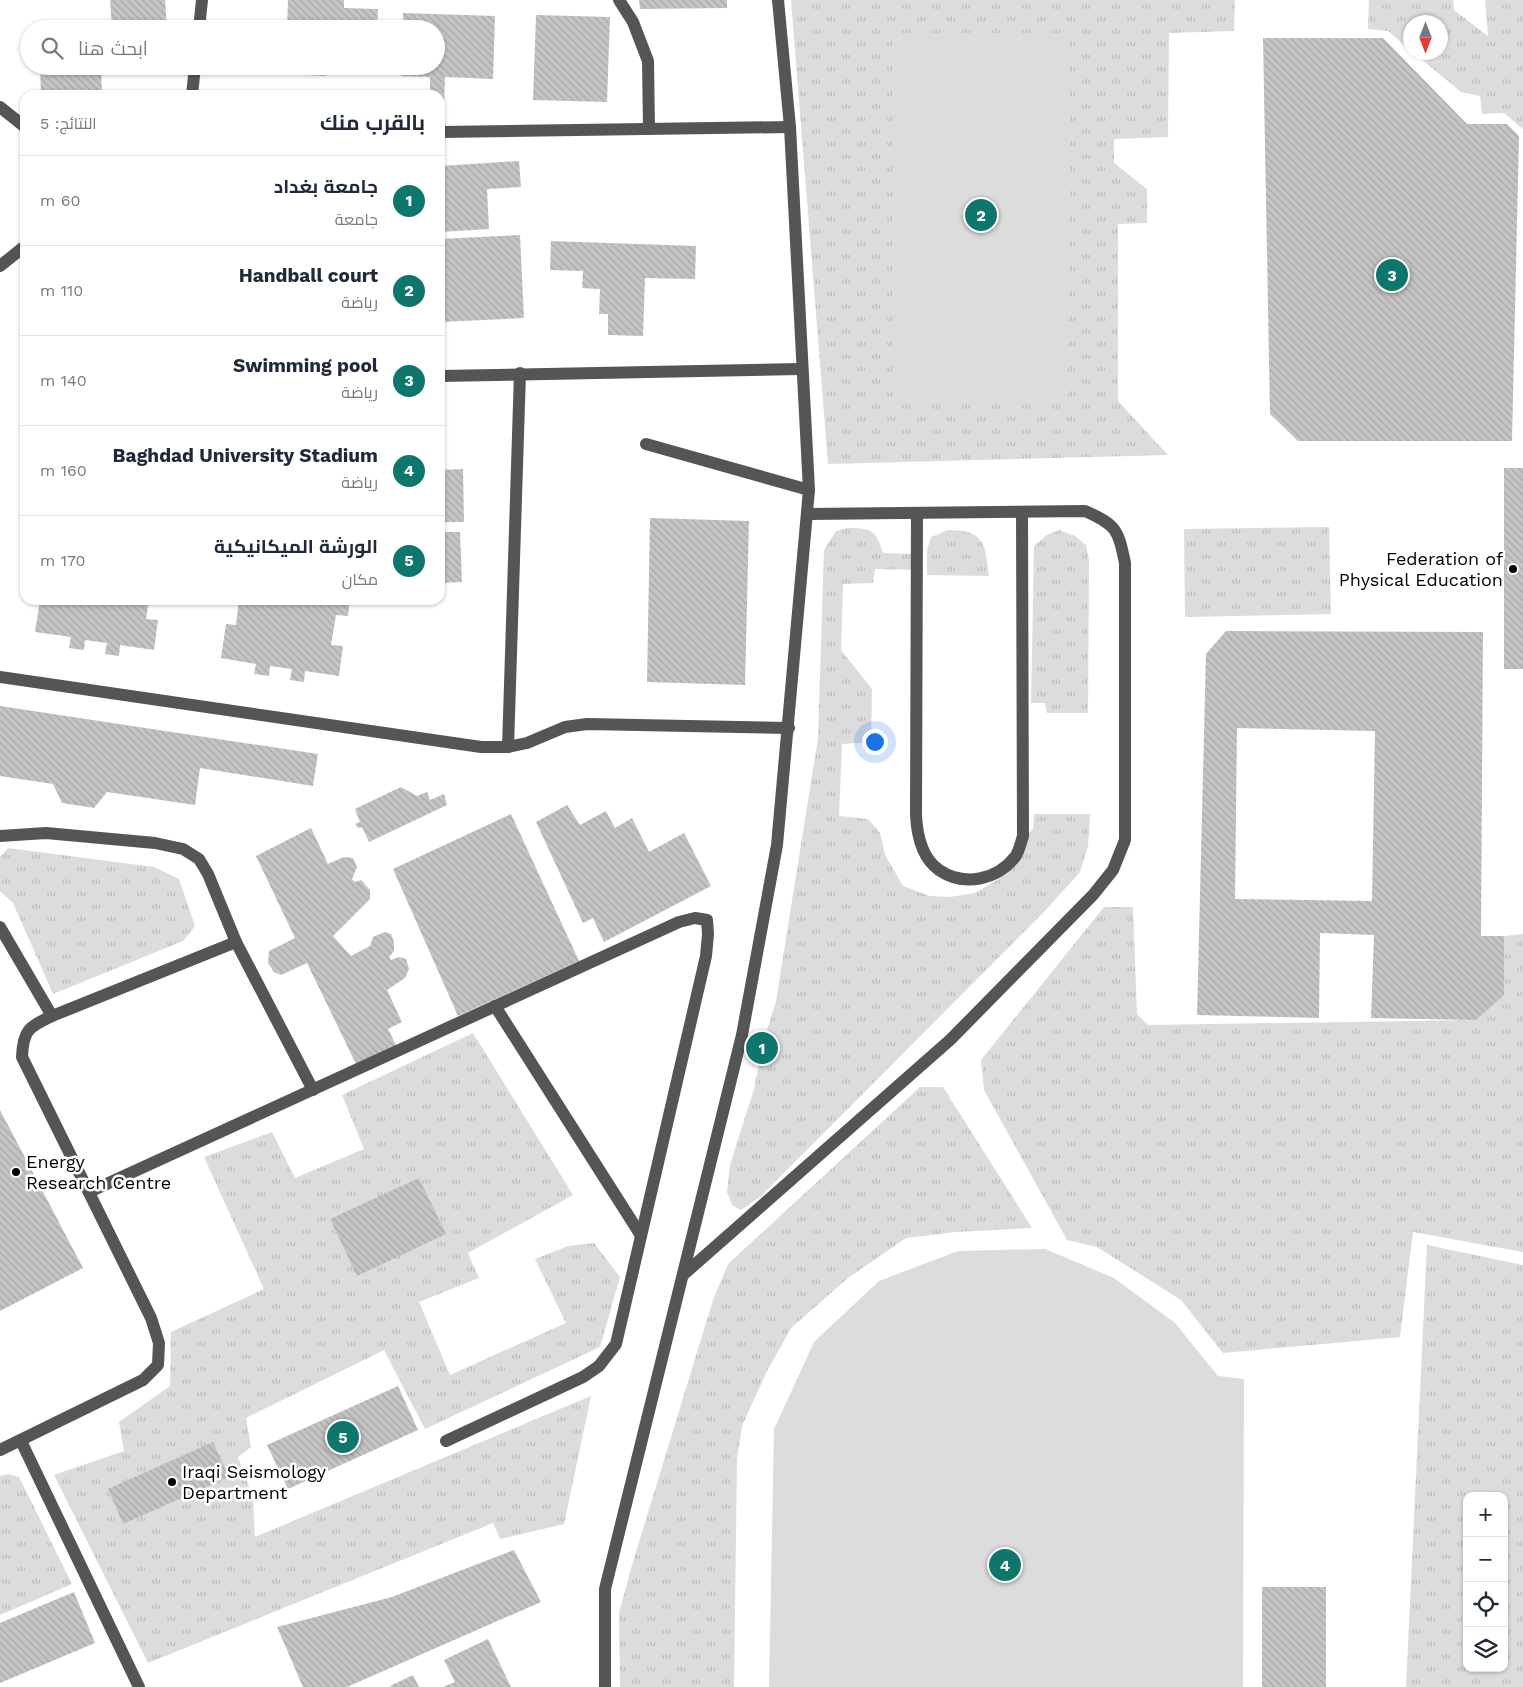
<!DOCTYPE html>
<html lang="ar">
<meta charset="utf-8">
<style>
:root{--surface:#fff;--page:#f2f2f3;--text:#1f2937;--muted:#747a83;--line:#e0e1e3;--accent:#0f766e}
body{margin:0;font-family:"Work Sans",Cairo,sans-serif;background:var(--page);color:var(--text);direction:rtl}
.controls{position:absolute;right:15px;bottom:15px;display:grid;overflow:hidden;border-radius:10px;box-shadow:0 1px 4px #0004}
.controls button{width:45px;height:45px;display:grid;place-items:center;padding:0;border:0;border-bottom:1px solid var(--line);background:var(--surface);color:var(--text);font:25px sans-serif}
.compass{position:absolute;left:1403px;top:15px;width:45px;height:45px;border-radius:50%;background:var(--surface);box-shadow:0 1px 4px #0004;rotate:180deg}
.you{position:absolute;left:874px;top:741px;width:18px;height:18px;margin:-12px;border:4px solid #fff;border-radius:50%;background:#1a73e8;box-shadow:0 0 0 8px #1a73e833}
.badge{display:grid;place-items:center;width:32px;height:32px;border-radius:50%;background:var(--accent);color:#fff;font-size:16px;font-weight:700}
.pin{position:absolute;translate:-50% -50%;border:2px solid #fff;box-shadow:0 1px 5px #0006}
.list{margin:0;padding:0;list-style:none}
h2{display:flex;justify-content:space-between;align-items:center;height:65px;margin:0;padding:0 20px;font-size:21px}
h2 small{font-size:16px;font-weight:400;color:var(--muted)}
.list li{display:grid;grid-template-columns:32px 1fr auto;gap:15px;align-items:center;box-sizing:border-box;height:90px;padding:0 20px;border-top:1px solid var(--line)}
.list b{display:block;font-size:19px;white-space:nowrap}
.list p{margin:0;font-size:16px;white-space:nowrap;color:var(--muted)}
.list em{font-size:16px;font-style:normal;color:var(--muted)}
.icon{flex:none;width:28px;height:28px;fill:none;stroke:currentColor;stroke-width:2;stroke-linecap:round;stroke-linejoin:round}
.map{position:relative;flex:none;width:1523px;height:1687px;overflow:hidden;direction:ltr}
.search{position:absolute;background:var(--surface);box-shadow:0 1px 4px #0004;left:20px;top:20px;width:425px;height:55px;display:flex;align-items:center;gap:12px;box-sizing:border-box;padding:0 18px;border-radius:28px;color:var(--muted);font-size:19px}
.panel{position:absolute;background:var(--surface);box-shadow:0 1px 4px #0004;left:20px;top:90px;width:425px;height:515px;border-radius:15px;direction:rtl}
.map>svg:first-child{display:block}
.grass{fill:url(#grass-tufts);fill-rule:evenodd}
.park{fill:#dcdcdc}
.building{fill:url(#building-back-hatch);fill-rule:evenodd}
.lines{fill:none;stroke-linecap:round;stroke-linejoin:round}
.minor{stroke:#555;stroke-width:12}
.poi-dot{fill:#000;stroke:#fff;stroke-width:2}
.labels{text-anchor:middle;stroke-width:5;stroke-linejoin:round;paint-order:stroke}
.poi-label{font-size:18px;fill:#000;stroke:#fff;text-anchor:start}
</style>
<div class="map">
<svg width="1523" height="1687" viewBox="0 0 1523 1687">
<defs>
<pattern id="grass-tufts" width="24" height="20" patternUnits="userSpaceOnUse" patternTransform="scale(1.25)"><rect width="24" height="20" fill="#dcdcdc"/><path d="M3 7l-1-3M5 7V3M7 7l1-3M15 17l-1-3M17 17v-4M19 17l1-3" fill="none" stroke="#bbb"/></pattern>
<pattern id="building-back-hatch" width="6" height="6" patternUnits="userSpaceOnUse" patternTransform="scale(1.25)"><rect width="6" height="6" fill="#c4c4c4"/><path d="M-1 5l2 2M0 0l6 6M5-1l2 2" fill="none" stroke="#a7a7a7"/></pattern>
</defs>
<rect width="100%" height="100%" fill="#fff"/>
<!-- grass -->
<g class="grass">
<polygon points="791,0 1235,0 1234,31 1169,33 1168,137 1114,139 1114,163 1147,189 1147,223 1118,224 1118,401 1168,455 828,464"/>
<polygon points="1369,0 1453,0 1454,10 1488,36 1485,0 1523,0 1523,129 1504,113 1482,114 1480,96 1461,92 1414,53 1440,52 1440,22 1410,22 1410,50 1388,31 1368,29"/>
<polygon points="1329,527 1331,614 1185,617 1184,529"/>
<path d="M848 528C871 528 876 530 883 553L913 554V570L875 569 873 583 843 584 841 650 872 689 871 742 842 744 839 816 868 819 880 833 885 855 903 886 930 896 950 897 975 893 1007 874 1021 857 1028 834 1033 829 1034 814H1090L1088 846 1080 872 1043 913 761 1196 741 1210 732 1205 727 1192 730 1165 754 1089 764 1040 776 1001 818 738 824 550 836 531Z"/>
<path d="M948 530C986 530 985 545 989 576L927 575V551L931 537Z"/>
<polygon points="1059,530 1075,536 1086,545 1089,560 1088,713 1047,713 1045,703 1031,703 1034,546 1047,535"/>
<polygon points="8,848 154,867 179,879 195,926 183,941 53,994 13,903 0,891 0,857"/>
<polygon points="1104,907 1133,907 1137,1014 1148,1025 1476,1020 1503,995 1504,936 1523,934 1523,1252 1413,1232 1400,1337 1223,1353 1181,1300 1097,1247 1067,1240 984,1090 981,1060"/>
<polygon points="473,1033 573,1195 468,1253 479,1278 419,1302 450,1375 566,1323 535,1259 568,1246 594,1243 620,1277 600,1347 425,1429 384,1350 246,1418 251,1447 238,1457 253,1498 255,1537 591,1396 564,1524 500,1539 493,1523 148,1663 54,1475 124,1451 119,1422 170,1386 171,1332 264,1289 204,1157 272,1132 295,1178 364,1149 342,1095"/>
<polygon points="920,1087 943,1087 1032,1228 956,1232 906,1238 848,1278 791,1328 766,1373 742,1426 737,1459 734,1687 620,1687 619,1613 632,1565 713,1300 728,1264"/>
<path d="M1427 1245 1523 1265V1687H1406ZM1467 1496H1504V1668H1467Z"/>
<polygon points="8,1474 19,1477 72,1584 0,1615 0,1476"/>
</g>
<!-- park -->
<g class="park">
<polygon points="893,33 1070,33 1068,397 892,396"/>
<polygon points="1045,1249 1114,1278 1175,1323 1218,1376 1244,1379 1243,1687 769,1687 774,1429 814,1342 879,1281 958,1251"/>
</g>
<!-- building -->
<g class="building">
<polygon points="110,0 165,0 167,29 112,29"/>
<polygon points="288,0 344,0 344,8 378,9 377,29 287,29"/>
<polygon points="639,0 727,0 727,8 640,9"/>
<polygon points="403,13 495,16 493,79 445,77 444,106 440,106 440,95 430,95 430,77 401,76 402,66 436,66 436,29 403,29"/>
<polygon points="536,15 610,17 607,102 533,100"/>
<polygon points="1263,38 1383,38 1467,124 1507,124 1519,136 1512,441 1298,441 1270,414"/>
<polygon points="40,66 101,66 102,95 41,95"/>
<polygon points="290,66 326,66 326,76 290,74"/>
<polygon points="519,161 521,187 487,189 489,229 440,232 440,166"/>
<polygon points="520,235 524,318 440,322 440,239"/>
<polygon points="551,241 696,246 695,279 645,278 643,336 608,335 608,314 599,314 600,289 582,288 583,271 550,270"/>
<rect x="1504" y="468" width="19" height="201"/>
<polygon points="463,469 464,522 440,522 440,470"/>
<polygon points="650,518 749,521 745,685 647,682"/>
<polygon points="440,532 460,532 462,582 440,583"/>
<polygon points="40,600 149,600 146,619 158,620 154,650 120,645 119,656 105,654 107,643 85,640 84,650 69,648 71,637 35,632"/>
<polygon points="239,600 350,600 348,616 336,615 331,645 343,646 339,676 305,671 304,682 290,680 292,669 270,666 269,676 254,674 256,664 221,658 226,624 236,625"/>
<path d="M1226 631 1483 632 1481 936H1504V995L1476 1020 1371 1018 1374 935 1320 933 1319 1018 1197 1015 1206 654ZM1237 728 1375 731 1372 901 1235 899Z"/>
<polygon points="0,706 318,754 313,786 200,768 195,805 107,792 94,808 62,803 53,784 0,776"/>
<polygon points="401,787 417,796 427,792 430,800 444,794 447,805 369,842 362,827 358,828 355,824 360,822 355,809"/>
<polygon points="567,805 580,825 606,811 615,828 632,818 649,852 684,833 711,886 604,942 593,918 583,923 536,822"/>
<polygon points="511,814 579,961 458,1016 393,869"/>
<polygon points="311,828 328,864 344,857 353,858 357,867 352,879 355,882 361,880 370,890 370,899 333,936 351,956 370,946 373,937 385,932 391,934 394,942 394,951 389,957 391,960 399,957 406,959 409,969 405,978 387,990 402,1022 388,1029 397,1047 357,1066 307,963 281,975 274,972 268,963 269,951 295,938 256,856"/>
<polygon points="0,1110 83,1268 0,1311"/>
<polygon points="419,1178 446,1234 357,1276 330,1219"/>
<polygon points="398,1386 418,1430 288,1489 267,1445"/>
<polygon points="213,1442 229,1477 123,1524 108,1489"/>
<polygon points="514,1550 541,1602 347,1687 303,1687 277,1627 392,1597"/>
<rect x="1262" y="1587" width="64" height="100"/>
<polygon points="74,1592 95,1643 0,1683 0,1623"/>
<polygon points="488,1639 511,1687 443,1687 455,1682 444,1660"/>
<polygon points="413,1675 419,1687 391,1687 390,1686"/>
</g>
<g class="lines">
<!-- minor -->
<g class="minor">
<polyline points="619,0 633,22 648,61 649,129"/>
<polyline points="199,29 202,0"/>
<polyline points="192,95 195,66"/>
<polyline points="0,107 25,127"/>
<polyline points="440,132 790,127"/>
<polyline points="0,266 25,246"/>
<polyline points="440,376 801,369"/>
<polyline points="646,444 809,490"/>
<path d="M917 513 916 815C917 835 922 858 939 870 964 887 997 880 1015 857 1019 852 1021 842 1023 836L1022 512"/>
<polyline points="0,677 481,747 508,747 527,743 565,727 587,724 789,728"/>
<polyline points="508,747 520,373"/>
<polyline points="0,836 46,833 155,843 183,849 199,859 208,874 236,942 313,1090"/>
<polyline points="0,927 52,1016"/>
<polyline points="495,1006 640,1234"/>
<polyline points="89,1192 679,922 695,918 707,920 708,934 706,956 616,1344 599,1366 583,1377 446,1441"/>
<path d="M683 1275 950 1040 1093 895 1113 870 1125 840V563C1118 530 1117 525 1085 511L808 514"/>
<polyline points="21,1441 139,1687"/>
<path d="M0 1450 143 1380 158 1365 159 1343 151 1318 22 1057C23 1031 28 1027 52 1016L236 942"/>
<polyline points="605,1687 605,1589 742,1035 777,845 809,490 790,127 778,0"/>
</g>
</g>
<!-- markers -->
<g class="poi-dot">
<circle cx="1513" cy="569" r="5"/>
<circle cx="16" cy="1172" r="5"/>
<circle cx="172" cy="1482" r="5"/>
</g>
<g class="labels">
<!-- poi labels -->
<g class="poi-label">
<text x="1503" y="565" text-anchor="end">Federation of<tspan x="1503" dy="21">Physical Education</tspan></text>
<text x="26" y="1168">Energy<tspan x="26" dy="21">Research Centre</tspan></text>
<text x="182" y="1478">Iraqi Seismology<tspan x="182" dy="21">Department</tspan></text>
</g>
</g>
</svg>
<div class="controls">
<button>+</button>
<button>−</button>
<button><svg class="icon" aria-label="locate" viewBox="0 0 24 24"><circle cx="12" cy="12" r="6"/><path d="M12 2v4M12 18v4M2 12h4M18 12h4"/></svg></button>
<button><svg class="icon" aria-label="layers" viewBox="0 0 24 24"><path d="M12 4l9 5-9 5-9-5zM3 14l9 5 9-5"/></svg></button>
</div>
<svg class="compass" viewBox="-18 -18 36 36"><path d="M0-13l5 13h-10z" fill="#e53935"/><path d="M0 13l5-13h-10z" fill="#747a83"/></svg>
<div class="you"></div>
<div class="pin badge" style="left:762px;top:1048px">1</div>
<div class="pin badge" style="left:981px;top:215px">2</div>
<div class="pin badge" style="left:1392px;top:275px">3</div>
<div class="pin badge" style="left:1005px;top:1565px">4</div>
<div class="pin badge" style="left:343px;top:1437px">5</div>
<div class="search"><svg class="icon" aria-label="search" viewBox="0 0 24 24"><circle cx="10" cy="10" r="6"/><path d="M15 15l6 6"/></svg>ابحث هنا</div>
<section class="panel">
<h2>بالقرب منك<small>النتائج: 5</small></h2>
<ul class="list">
<li><span class="badge">1</span><div><b>جامعة بغداد</b><p>جامعة</p></div><em>60 m</em></li>
<li><span class="badge">2</span><div><b>Handball court</b><p>رياضة</p></div><em>110 m</em></li>
<li><span class="badge">3</span><div><b>Swimming pool</b><p>رياضة</p></div><em>140 m</em></li>
<li><span class="badge">4</span><div><b>Baghdad University Stadium</b><p>رياضة</p></div><em>160 m</em></li>
<li><span class="badge">5</span><div><b>الورشة الميكانيكية</b><p>مكان</p></div><em>170 m</em></li>
</ul>
</section>
</div>
